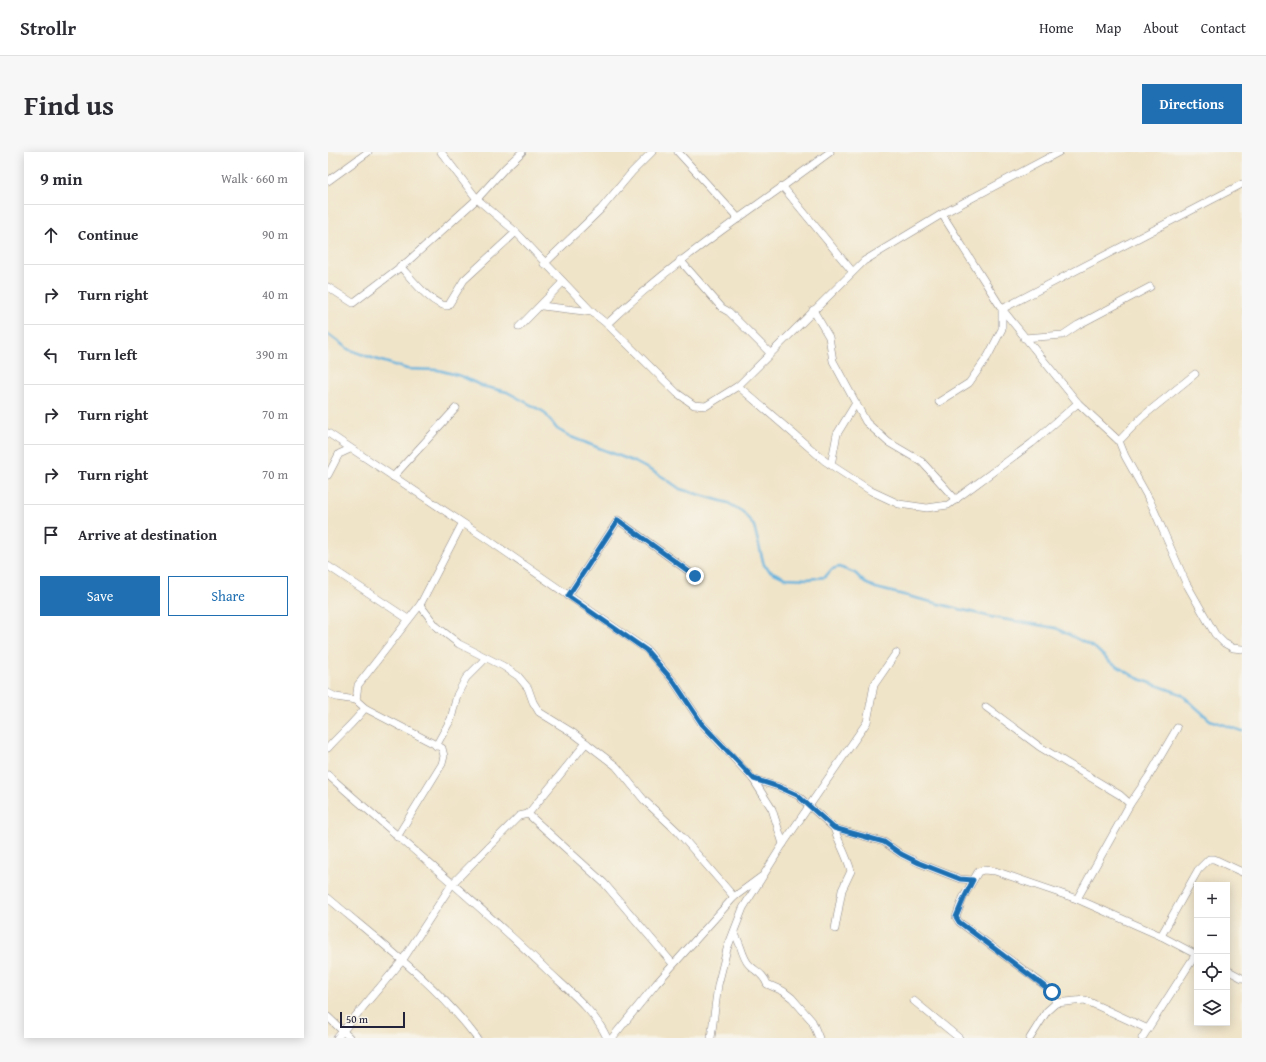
<!DOCTYPE html>
<meta charset="utf-8">
<style>
:root{--surface:#fff;--page:#f7f7f7;--text:#2b2b33;--muted:#7c7c81;--line:#e1e1e2;--accent:#1f6fb2}
body{margin:0;font-family:"Gentium Book Plus",serif;background:var(--page);color:var(--text)}
.controls{position:absolute;right:12px;bottom:12px;display:grid;overflow:hidden;border-radius:0px;box-shadow:0 2px 10px #0003}
.controls button{width:36px;height:36px;display:grid;place-items:center;padding:0;border:0;border-bottom:1px solid var(--line);background:var(--surface);color:var(--text);font:20px sans-serif}
.scale{position:absolute;left:12px;bottom:10px;width:65px;box-sizing:border-box;padding-left:4px;border:2px solid #22223b;border-top:0;font-size:11px;line-height:14px;white-space:nowrap;color:#22223b;-webkit-text-stroke:3px #f7f3e8;paint-order:stroke}
.stop{position:absolute;width:12px;height:12px;margin:-9px;border:3px solid #1f6fb2;border-radius:50%;background:#fff}
.stop.end{background:#1f6fb2;border-color:#fff;box-shadow:0 1px 4px #0008}
.list{margin:0;padding:0;list-style:none}
h2{display:flex;justify-content:space-between;align-items:center;height:52px;margin:0;padding:0 16px;font-size:17px}
h2 small{font-size:13px;font-weight:400;color:var(--muted)}
.list li{display:grid;grid-template-columns:26px 1fr auto;gap:12px;align-items:center;box-sizing:border-box;height:60px;padding:0 16px;border-top:1px solid var(--line)}
.list b{display:block;font-size:15px;white-space:nowrap}
.list em{font-size:13px;font-style:normal;color:var(--muted)}
.actions{display:flex;gap:8px;padding:12px 16px}
.actions a{flex:1;padding:9px 0;border:1px solid var(--accent);border-radius:0px;text-align:center;font-size:14px;color:var(--accent)}
.actions .main{background:var(--accent);color:#fff}
.icon{flex:none;width:22px;height:22px;fill:none;stroke:currentColor;stroke-width:2;stroke-linecap:round;stroke-linejoin:round}
.map{position:relative;flex:none;width:914px;height:886px;overflow:hidden;border-radius:0px}
header{display:flex;align-items:center;gap:24px;box-sizing:border-box;height:56px;padding:0 20px;background:var(--surface);border-bottom:1px solid var(--line)}
header strong{font-size:19px}
nav{display:flex;gap:22px;margin-inline-start:auto;font-size:14px}
.intro{display:flex;align-items:center;justify-content:space-between;box-sizing:border-box;height:96px;padding:0 24px}
h1{margin:0;font-size:28px}
.button{padding:10px 18px;border-radius:0px;background:var(--accent);color:#fff;font-size:14px;font-weight:700}
main{display:flex;gap:24px;padding:0 24px}
aside{flex:1;background:var(--surface);border-radius:0px;box-shadow:0 2px 10px #0003}
.map>svg:first-child{display:block}
.lines{fill:none;stroke-linecap:round;stroke-linejoin:round}
.stream{stroke:#65b2de;stroke-width:2.5}
.street-casing{stroke:#898382;stroke-width:8}
.street{stroke:#fff;stroke-width:7}
.route{stroke:#1f6fb2;stroke-width:5}
</style>
<header>
<strong>Strollr</strong>
<nav><a>Home</a><a>Map</a><a>About</a><a>Contact</a></nav>
</header>
<div class="intro"><h1>Find us</h1><a class="button">Directions</a></div>
<main>
<aside>
<h2>9 min<small>Walk · 660 m</small></h2>
<ul class="list">
<li><svg class="icon" aria-label="ahead" viewBox="0 0 24 24"><path d="M12 20V5M6 11l6-6 6 6"/></svg><div><b>Continue</b></div><em>90 m</em></li>
<li><svg class="icon" aria-label="right" viewBox="0 0 24 24"><path d="M7 20v-9h11M14 6l5 5-5 5"/></svg><div><b>Turn right</b></div><em>40 m</em></li>
<li><svg class="icon" aria-label="left" viewBox="0 0 24 24"><path d="M17 20v-9H6M10 6l-5 5 5 5"/></svg><div><b>Turn left</b></div><em>390 m</em></li>
<li><svg class="icon" aria-label="right" viewBox="0 0 24 24"><path d="M7 20v-9h11M14 6l5 5-5 5"/></svg><div><b>Turn right</b></div><em>70 m</em></li>
<li><svg class="icon" aria-label="right" viewBox="0 0 24 24"><path d="M7 20v-9h11M14 6l5 5-5 5"/></svg><div><b>Turn right</b></div><em>70 m</em></li>
<li><svg class="icon" aria-label="arrive" viewBox="0 0 24 24"><path d="M6 21V4h12l-3 4 3 4H6"/></svg><div><b>Arrive at destination</b></div></li>
</ul>
<div class="actions"><a class="main">Save</a><a>Share</a></div>
</aside>
<div class="map">
<svg width="914" height="886" viewBox="0 0 914 886">
<rect width="100%" height="100%" fill="#f7f3e8"/>
<filter id="ink" filterUnits="userSpaceOnUse"><feTurbulence type="fractalNoise" baseFrequency=".025" numOctaves="2"/><feDisplacementMap in="SourceGraphic" scale="8" xChannelSelector="R" yChannelSelector="G"/><feConvolveMatrix kernelMatrix="1 2 1 2 8 2 1 2 1" color-interpolation-filters="sRGB"/></filter>
<filter id="wash" filterUnits="userSpaceOnUse"><feTurbulence type="fractalNoise" baseFrequency=".012" numOctaves="4" result="noise"/><feDisplacementMap in="SourceGraphic" scale="16" xChannelSelector="R" yChannelSelector="G"/><feGaussianBlur stdDeviation="0.9" result="paint"/><feColorMatrix in="noise" values="0 0 0 0 0 0 0 0 0 0 0 0 0 0 0 0 0 1.4 0 .05"/><feComposite in="paint" operator="in"/></filter>
<g filter="url(#wash)">
<rect width="100%" height="100%" fill="#f0e4c8"/>
<g class="lines">
<!-- stream -->
<polyline class="stream" points="0,182 20,197 44,206 79,217 110,218 133,224 154,234 179,240 216,260 229,277 243,285 307,310 335,325 352,337 400,351 415,360 426,374 436,413 442,419 457,426 480,427 497,425 504,417 511,415 527,421 537,431 548,436 663,465 728,476 767,496 782,510 809,526 853,542 882,568 914,579"/>
</g>
</g>
<g filter="url(#ink)">
<g class="lines">
<defs>
<g id="street">
<polyline points="113,0 149,47 188,80 264,160 279,172 349,241 366,253 378,254 410,234 536,109 614,62 731,0"/>
<polyline points="350,0 411,67"/>
<polyline points="0,29 40,0"/>
<polyline points="455,35 524,119"/>
<polyline points="614,62 674,157 750,251 791,289 797,304 822,349 858,431 887,482 896,491 905,496 914,497"/>
<polyline points="352,108 394,156 401,160 442,201"/>
<polyline points="216,112 273,57 304,20 324,0"/>
<path d="M72 114C83 126 104 154 120 154L136 128 188 80"/>
<polyline points="0,135 25,151 79,110 149,47 177,16 194,0"/>
<polyline points="214,154 264,160"/>
<polyline points="485,158 501,185 505,209 538,270 560,290 594,310 628,348"/>
<path d="M279 172C347 107 427 56 502 0"/>
<polyline points="191,175 235,130"/>
<polyline points="696,186 735,183 750,173 822,135"/>
<polyline points="410,234 497,309 543,339 571,352 599,356 620,353 704,291 750,251"/>
<polyline points="611,250 641,231 660,204 674,177 674,157 914,32"/>
<polyline points="0,281 159,387 319,498 346,530 374,572 425,627 444,657 455,692"/>
<polyline points="791,289 814,265 867,222"/>
<polyline points="503,313 509,282 528,251"/>
<polyline points="0,323 11,302 22,297"/>
<polyline points="65,325 128,256"/>
<polyline points="0,414 80,467"/>
<polyline points="240,444 290,368 367,424"/>
<polyline points="92,453 108,474 131,492 175,514 190,524 200,536 205,550 211,560 245,581 288,614 316,648 350,680 406,745"/>
<polyline points="0,541 8,545 28,548"/>
<polyline points="658,555 712,595 792,643 802,652 749,747"/>
<polyline points="37,556 114,596 116,604 114,612 69,685"/>
<polyline points="108,594 123,567 129,543 138,526 158,506"/>
<path d="M0 596C12 582 27 570 37 556L28 548 30 533 92 453 134 372"/>
<path d="M0 623C73 688 149 750 219 818 240 838 267 859 279 886"/>
<polyline points="425,627 451,635 469,643 506,676 556,690 573,702 591,711 632,727 645,728"/>
<polyline points="802,652 821,624 849,576"/>
<polyline points="200,662 258,591"/>
<path d="M506 676C511 691 519 704 523 719L514 738 507 777"/>
<path d="M0 746C53 791 107 831 149 886"/>
<path d="M406 781C413 791 413 801 419 810 425 819 435 820 439 832L455 839 464 846 484 869 491 886"/>
<polyline points="833,784 870,718 881,707 886,707 914,720"/>
<polyline points="899,818 914,826"/>
<polyline points="586,849 631,886"/>
<polyline points="728,851 724,840 712,830 631,770 628,765 635,746 650,720 655,718 667,719 749,747 833,784 869,803"/>
<polyline points="0,865 22,886"/>
<polyline points="9,886 74,809 124,732 191,664 200,662 276,731 345,812"/>
<polyline points="284,886 328,832 406,745 433,725"/>
<polyline points="383,886 390,833 399,797 415,756 455,692 539,570 546,533 568,501"/>
<polyline points="702,886 719,859 728,851 757,848 820,877"/>
<polyline points="814,886 868,802"/>
</g>
</defs>
<!-- street casing -->
<use href="#street" class="street-casing"/>
<!-- street -->
<use href="#street" class="street"/>
</g>
</g>
<g class="lines" filter="url(#ink)">
<!-- route -->
<polyline class="route" points="367,424 290,368 240,444 318,498 346,530 374,572 426,627 451,635 469,643 506,676 556,690 573,702 591,711 632,727 645,728 636,746 628,765 631,770 724,840"/>
</g>
</svg>
<div class="controls">
<button>+</button>
<button>−</button>
<button><svg class="icon" aria-label="locate" viewBox="0 0 24 24"><circle cx="12" cy="12" r="6"/><path d="M12 2v4M12 18v4M2 12h4M18 12h4"/></svg></button>
<button><svg class="icon" aria-label="layers" viewBox="0 0 24 24"><path d="M12 4l9 5-9 5-9-5zM3 14l9 5 9-5"/></svg></button>
</div>
<div class="scale">50 m</div>
<div class="stop" style="left:724px;top:840px"></div>
<div class="stop end" style="left:367px;top:424px"></div>
</div>
</main>
